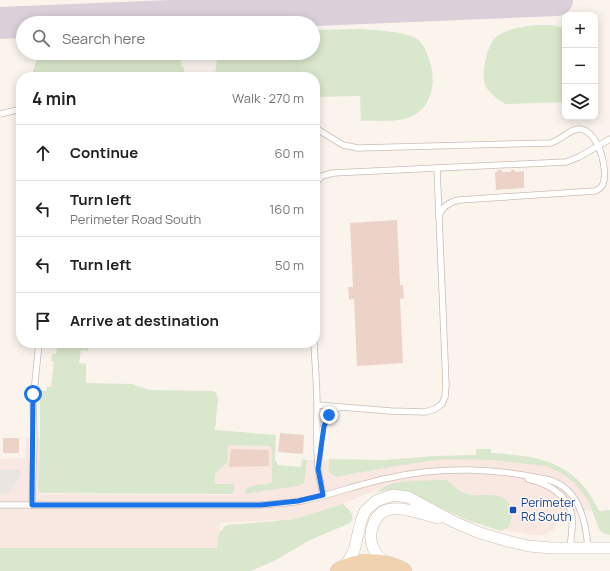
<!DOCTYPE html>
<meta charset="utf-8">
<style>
:root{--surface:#fff;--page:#f6f6f6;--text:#222;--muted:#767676;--line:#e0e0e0}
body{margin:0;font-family:Manrope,sans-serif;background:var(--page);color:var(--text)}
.controls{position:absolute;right:12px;top:12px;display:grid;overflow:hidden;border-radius:8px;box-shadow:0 2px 10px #0003}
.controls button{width:36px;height:36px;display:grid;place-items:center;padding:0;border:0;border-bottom:1px solid var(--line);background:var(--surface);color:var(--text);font:20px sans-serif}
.stop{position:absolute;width:12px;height:12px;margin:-9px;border:3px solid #1a73e8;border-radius:50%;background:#fff}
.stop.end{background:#1a73e8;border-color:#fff;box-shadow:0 1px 4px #0008}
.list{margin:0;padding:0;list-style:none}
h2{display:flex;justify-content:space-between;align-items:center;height:52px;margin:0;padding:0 16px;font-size:17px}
h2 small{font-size:13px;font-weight:400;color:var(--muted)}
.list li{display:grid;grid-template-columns:26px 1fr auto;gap:12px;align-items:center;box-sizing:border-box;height:56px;padding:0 16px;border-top:1px solid var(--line)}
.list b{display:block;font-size:15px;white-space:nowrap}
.list p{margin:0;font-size:13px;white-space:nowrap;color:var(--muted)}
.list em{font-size:13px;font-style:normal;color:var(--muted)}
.icon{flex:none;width:22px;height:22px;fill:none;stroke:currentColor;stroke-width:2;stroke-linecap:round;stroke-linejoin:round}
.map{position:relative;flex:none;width:610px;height:571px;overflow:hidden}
.search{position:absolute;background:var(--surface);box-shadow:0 2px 10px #0003;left:16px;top:16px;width:304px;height:44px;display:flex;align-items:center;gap:10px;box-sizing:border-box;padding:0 14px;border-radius:22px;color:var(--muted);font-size:15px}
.panel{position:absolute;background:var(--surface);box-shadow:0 2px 10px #0003;left:16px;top:72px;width:304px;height:276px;border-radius:16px}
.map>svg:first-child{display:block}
.commercial{fill:#f9e7e2}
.industrial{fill:#ebe5e1}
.green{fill:#d9e7cc}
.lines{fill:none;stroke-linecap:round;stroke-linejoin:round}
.taxiway{stroke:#d9d0d9;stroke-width:32}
.building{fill:#edd3c7}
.lane-casing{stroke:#ccbcb3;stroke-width:7}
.street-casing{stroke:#ccbcb3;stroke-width:12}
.primary-casing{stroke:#d8d1cf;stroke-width:18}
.lane{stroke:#fff;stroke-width:5.5}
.street{stroke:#fff;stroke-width:11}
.primary{stroke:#f1d2ae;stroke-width:17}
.route{stroke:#1a73e8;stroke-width:5}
.transit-dot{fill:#1a4fb4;stroke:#fdf8f3;stroke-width:1.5}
.labels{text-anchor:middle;stroke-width:3;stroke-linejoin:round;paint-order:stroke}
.transit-label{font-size:12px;fill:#164399;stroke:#fdf8f3;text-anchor:start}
</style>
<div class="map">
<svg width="610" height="571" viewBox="0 0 610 571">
<rect width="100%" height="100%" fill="#fbf4ed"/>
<!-- commercial -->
<polygon class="commercial" points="26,438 40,438 38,487 38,491 43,494 230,495 233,494 215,484 215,475 225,464 228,445 271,446 272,483 248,486 245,489 245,494 302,485 304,482 307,460 385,460 436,456 476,455 557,467 576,481 593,504 593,511 558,511 558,521 553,530 544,535 531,535 505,530 508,528 511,524 513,510 399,485 378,489 343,504 295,519 220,523 219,548 0,548 0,493 9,493 21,475 21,470 0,469 0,459 25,458"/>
<!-- industrial -->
<polygon class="industrial" points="0,469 21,470 21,476 9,493 0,493"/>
<!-- green -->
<g class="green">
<path d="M535 25H550L565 28V102L505 104C498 100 489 93 485 85 481 75 487 46 495 38 504 29 523 27 535 25Z"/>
<path d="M363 29C376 30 406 32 417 39 425 44 428 56 431 65 436 84 431 109 410 117 396 123 377 120 361 121L360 96 315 97V77H215L216 66 218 53H313V30Z"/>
<polygon points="45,53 179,53 182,67 184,67 184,77 31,77 37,59"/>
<polygon points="53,343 88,343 88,351 81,350 79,363 86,364 86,383 132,384 149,390 213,391 216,393 218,398 215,430 276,435 275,460 278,465 301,467 302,459 307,460 304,484 297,486 245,494 245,489 250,486 272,483 271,446 228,445 227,464 225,464 215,475 215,484 234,484 234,491 231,494 41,493 38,491 38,487 40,438 40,391 46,391 47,387 51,387 54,362 51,361 52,354 56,354 57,347 53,346"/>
<path d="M476 449H491V453C527 455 562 458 586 489 591 496 595 503 599 511L610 510V535L603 533 599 529 589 502 575 483 561 473 545 466 492 460 447 459 421 462 356 473 337 477 332 475 329 471V459L385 460 436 456 476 455Z"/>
<path d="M447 480C453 485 459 492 467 494 482 498 501 489 510 505 514 512 512 521 508 528L501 531 464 519 408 492C396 488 386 490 374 493 379 491 383 487 388 485 404 479 429 481 447 480Z"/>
<path d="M343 504C348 509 357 515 350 523L308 541 276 560 251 571H0V548H217L218 536 221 530 226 525 265 522 295 519Z"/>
</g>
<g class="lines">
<!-- taxiway -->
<polyline class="taxiway" points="0,23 557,0"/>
</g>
<!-- building -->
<g class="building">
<polygon points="497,170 502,170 502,172 511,172 511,170 515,170 515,172 524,171 524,188 496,190 495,172 497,172"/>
<polygon points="397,220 400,285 403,285 404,298 400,299 403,363 357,366 354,299 349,300 348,287 353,287 350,223"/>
<polygon points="280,433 304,435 303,454 278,452"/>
<rect x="3" y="438" width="16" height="15"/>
<polygon points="231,449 269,450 269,466 229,467"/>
</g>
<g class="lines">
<defs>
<g id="lane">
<polyline points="0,114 21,109"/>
<path d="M315 128 343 145 358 148 550 143C561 141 570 128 580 129 598 130 610 172 602 186 600 189 597 190 595 191L459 200C449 202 442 207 439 216"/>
<polyline points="437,168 566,162 579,157 610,139"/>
<polyline points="315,183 322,176 333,173 437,168 446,385 445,397 442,404 435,409 425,412 391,411 317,405"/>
<path d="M314 343C315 364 317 385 317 405 317 437 315 463 323 495"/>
<path d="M319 459C321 442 320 414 339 408"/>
<path d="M528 479C547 483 569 495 572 517 573 527 571 538 570 548"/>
<path d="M0 505H261C274 504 288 503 301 501 331 495 359 484 389 478 441 466 498 468 549 480 579 488 586 521 588 548"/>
<polyline points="32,505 34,438 33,402 39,343"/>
</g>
<g id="street">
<path d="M388 564C381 560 376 555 373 548 367 533 374 511 392 509 405 507 425 515 438 518"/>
<polyline points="342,568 349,560 354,551 361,521 365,511 376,501 393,495 408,497 454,522 480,533 511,542 529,546 551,548 610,548"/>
</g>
<path id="primary" d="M339 571C359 560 383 560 403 571"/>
</defs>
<!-- lane casing -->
<use href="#lane" class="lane-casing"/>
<!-- street casing -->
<use href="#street" class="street-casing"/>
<!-- primary casing -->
<use href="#primary" class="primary-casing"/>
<!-- lane -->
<use href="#lane" class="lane"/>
<!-- street -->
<use href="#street" class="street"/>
<!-- primary -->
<use href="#primary" class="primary"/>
</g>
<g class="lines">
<!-- route -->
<polyline class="route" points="33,394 32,505 261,505 298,501 323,495 318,469 324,426 329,415"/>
</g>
<!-- markers -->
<rect class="transit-dot" x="509" y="506" width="8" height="8" rx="2"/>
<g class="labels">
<!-- transit labels -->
<g class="transit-label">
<text x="521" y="507">Perimeter<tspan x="521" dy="14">Rd South</tspan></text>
</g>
</g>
</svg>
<div class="controls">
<button>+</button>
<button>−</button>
<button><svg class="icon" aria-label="layers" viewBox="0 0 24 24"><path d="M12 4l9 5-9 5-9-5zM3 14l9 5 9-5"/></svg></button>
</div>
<div class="stop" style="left:33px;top:394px"></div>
<div class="stop end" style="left:329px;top:415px"></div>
<div class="search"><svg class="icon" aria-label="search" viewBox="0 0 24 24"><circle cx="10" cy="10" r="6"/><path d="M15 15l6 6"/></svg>Search here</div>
<section class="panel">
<h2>4 min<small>Walk · 270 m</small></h2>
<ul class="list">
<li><svg class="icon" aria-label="ahead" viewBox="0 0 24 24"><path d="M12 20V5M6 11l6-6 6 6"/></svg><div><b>Continue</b></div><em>60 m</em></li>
<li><svg class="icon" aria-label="left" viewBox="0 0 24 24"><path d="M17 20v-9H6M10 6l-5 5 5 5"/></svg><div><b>Turn left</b><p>Perimeter Road South</p></div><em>160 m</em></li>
<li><svg class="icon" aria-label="left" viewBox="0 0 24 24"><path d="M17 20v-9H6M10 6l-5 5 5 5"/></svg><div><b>Turn left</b></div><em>50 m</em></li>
<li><svg class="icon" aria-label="arrive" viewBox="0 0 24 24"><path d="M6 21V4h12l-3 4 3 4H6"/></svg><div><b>Arrive at destination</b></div></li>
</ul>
</section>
</div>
